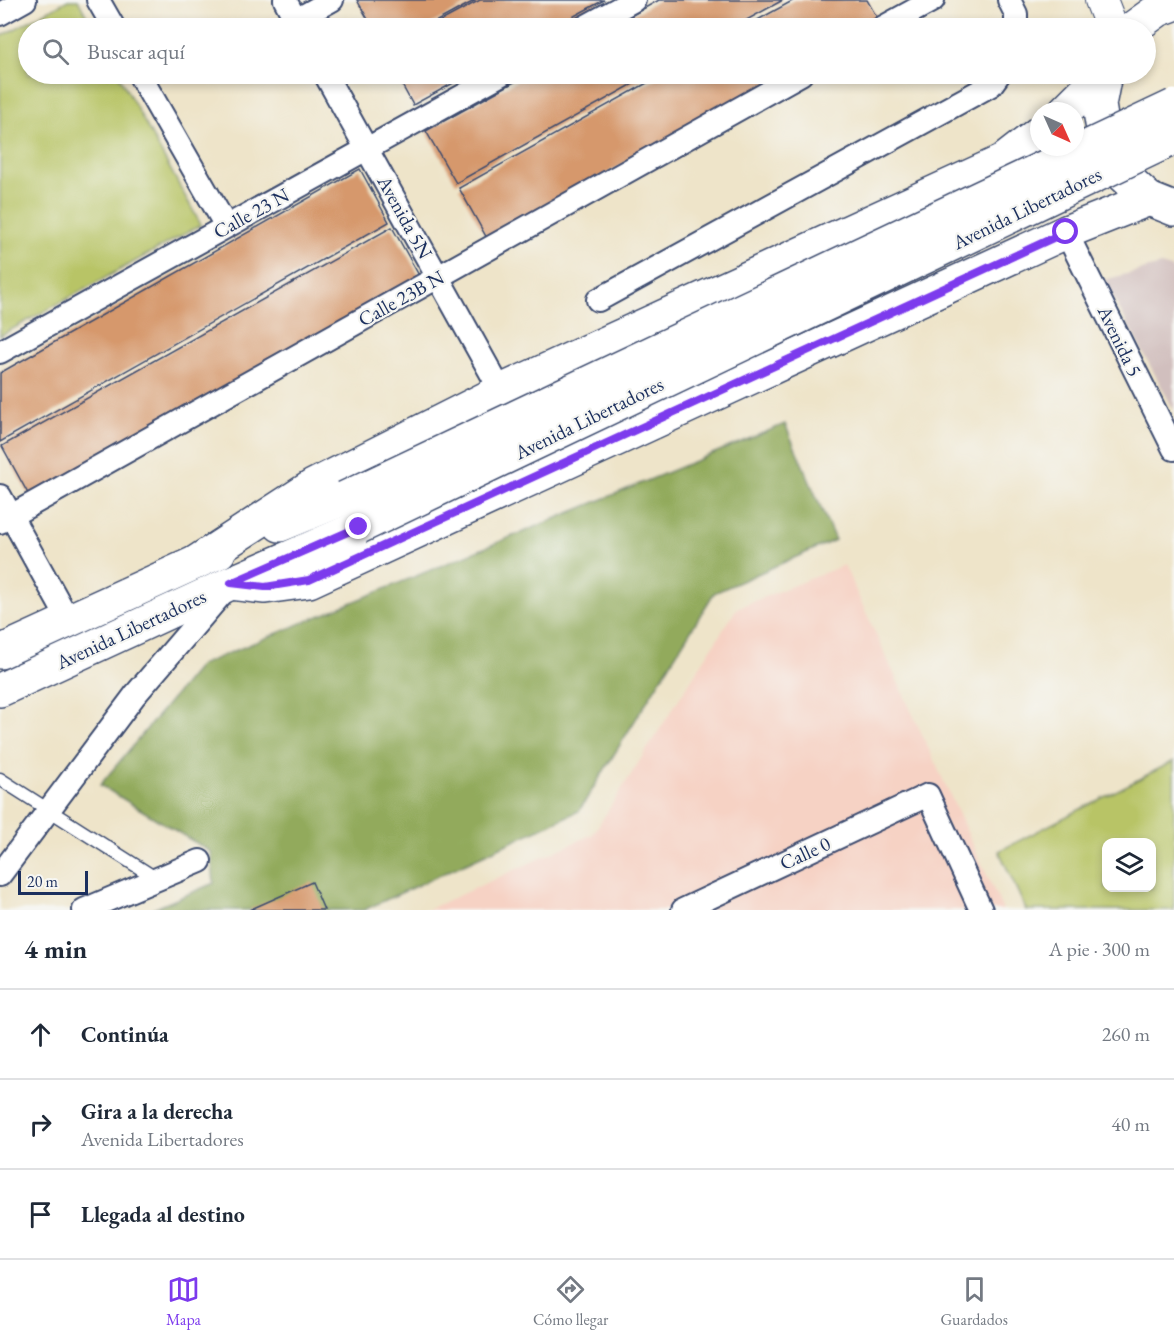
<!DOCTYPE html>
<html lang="es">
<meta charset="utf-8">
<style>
:root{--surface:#fff;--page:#f6f6f7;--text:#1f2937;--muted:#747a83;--line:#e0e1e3;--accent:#7c3aed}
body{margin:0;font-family:"EB Garamond",serif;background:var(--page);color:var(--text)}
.controls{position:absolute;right:18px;bottom:18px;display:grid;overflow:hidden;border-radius:12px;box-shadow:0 3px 9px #0003}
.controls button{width:54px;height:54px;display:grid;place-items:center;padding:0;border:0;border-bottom:2px solid var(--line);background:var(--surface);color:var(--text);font:30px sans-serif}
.compass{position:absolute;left:1030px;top:102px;width:54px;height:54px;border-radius:50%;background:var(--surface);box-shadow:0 3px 9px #0003;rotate:135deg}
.scale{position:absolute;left:18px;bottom:15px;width:70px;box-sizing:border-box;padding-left:6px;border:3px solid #1b2f5e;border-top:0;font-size:16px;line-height:21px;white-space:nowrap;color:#1b2f5e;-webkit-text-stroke:4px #f6f6f2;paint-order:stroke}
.stop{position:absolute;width:18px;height:18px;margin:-14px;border:4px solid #7c3aed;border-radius:50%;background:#fff}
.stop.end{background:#7c3aed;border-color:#fff;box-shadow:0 2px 6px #0008}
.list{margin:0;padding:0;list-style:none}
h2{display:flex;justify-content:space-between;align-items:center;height:78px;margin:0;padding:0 24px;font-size:26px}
h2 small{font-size:20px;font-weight:400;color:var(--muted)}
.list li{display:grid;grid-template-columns:39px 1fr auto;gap:18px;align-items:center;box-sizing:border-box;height:90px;padding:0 24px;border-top:2px solid var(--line)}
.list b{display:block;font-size:22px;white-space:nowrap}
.list p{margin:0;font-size:20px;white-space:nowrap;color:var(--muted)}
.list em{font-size:20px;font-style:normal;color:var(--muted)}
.icon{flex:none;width:33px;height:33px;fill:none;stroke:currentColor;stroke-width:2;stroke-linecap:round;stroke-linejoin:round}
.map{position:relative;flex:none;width:1174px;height:910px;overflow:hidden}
.search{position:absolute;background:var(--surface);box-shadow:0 3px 9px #0003;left:18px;right:18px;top:18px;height:66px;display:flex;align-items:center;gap:15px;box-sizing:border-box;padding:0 21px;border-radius:33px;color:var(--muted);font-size:22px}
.sheet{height:348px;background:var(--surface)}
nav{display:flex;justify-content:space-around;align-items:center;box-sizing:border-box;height:84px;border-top:2px solid var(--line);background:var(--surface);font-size:16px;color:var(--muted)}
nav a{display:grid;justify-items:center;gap:3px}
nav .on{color:var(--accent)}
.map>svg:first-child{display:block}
.built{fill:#f6d2c4}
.industrial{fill:#d1bfbe}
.green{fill:#b8c466;stroke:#6a7a62;stroke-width:1.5;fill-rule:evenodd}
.forest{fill:#92aa5b;stroke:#566c5c;stroke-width:1.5}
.building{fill:#d6986c}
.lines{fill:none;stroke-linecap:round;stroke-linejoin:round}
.service-casing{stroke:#3b4a6e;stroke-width:15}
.minor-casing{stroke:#3b4a6e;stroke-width:26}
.secondary-casing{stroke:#3b4a6e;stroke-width:34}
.primary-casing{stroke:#3b4a6e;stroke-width:36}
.service{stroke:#fff;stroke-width:12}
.minor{stroke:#fff;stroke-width:22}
.secondary{stroke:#fff;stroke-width:32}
.primary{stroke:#fff;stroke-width:33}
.primary-bridge-casing{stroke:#3b4a6e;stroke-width:36;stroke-linecap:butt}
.primary-bridge{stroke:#fff;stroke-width:33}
.route{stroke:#7c3aed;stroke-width:8}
.labels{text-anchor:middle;stroke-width:4.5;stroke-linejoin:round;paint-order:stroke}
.street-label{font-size:20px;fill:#1b2f5e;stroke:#f6f6f2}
</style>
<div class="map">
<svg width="1174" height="910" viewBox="0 0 1174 910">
<rect width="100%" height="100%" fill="#f6f6f2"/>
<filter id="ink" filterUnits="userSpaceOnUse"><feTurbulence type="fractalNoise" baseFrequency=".0167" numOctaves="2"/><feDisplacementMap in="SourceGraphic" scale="12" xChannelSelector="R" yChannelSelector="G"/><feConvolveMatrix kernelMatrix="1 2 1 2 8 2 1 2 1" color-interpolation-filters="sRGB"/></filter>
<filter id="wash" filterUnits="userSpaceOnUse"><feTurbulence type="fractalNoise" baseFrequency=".008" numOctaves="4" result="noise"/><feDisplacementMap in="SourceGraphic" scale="24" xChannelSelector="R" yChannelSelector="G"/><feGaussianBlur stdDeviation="1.35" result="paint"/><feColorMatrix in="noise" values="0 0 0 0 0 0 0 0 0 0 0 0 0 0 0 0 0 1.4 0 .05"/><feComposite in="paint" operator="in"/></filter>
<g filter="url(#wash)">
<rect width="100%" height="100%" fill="#eee4c9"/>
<!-- built -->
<polygon class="built" points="844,565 1003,910 427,910 593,834 737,608"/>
<!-- industrial -->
<polygon class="industrial" points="1161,265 1174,269 1174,410 1104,280"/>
<!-- green -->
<g class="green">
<polygon points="68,0 78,0 93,28 28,28 28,74 118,74 201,225 0,336 0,37"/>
<path d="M1174 761V910H1026L999 851ZM1106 842H1152V888H1106Z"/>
</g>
<!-- forest -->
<polygon class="forest" points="785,424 835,540 714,593 579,811 364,910 151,910 214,883 211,852 100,785 200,665"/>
<g id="blocks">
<!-- building -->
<g class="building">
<polygon points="357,0 476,0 424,28 373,28"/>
<polygon points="480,0 604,0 552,28 428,28"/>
<polygon points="659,0 783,0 732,28 609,28"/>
<polygon points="794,0 867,0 879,21 866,28 743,28"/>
<polygon points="396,74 470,74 413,105"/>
<polygon points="529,74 651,74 456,183 426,131"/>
<polygon points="663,74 786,74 488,240 459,188"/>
<polygon points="360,169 389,222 0,442 0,373"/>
<polygon points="392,227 421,279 31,499 2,446"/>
<polygon points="312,882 324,910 249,910"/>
</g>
</g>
</g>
<g filter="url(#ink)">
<use href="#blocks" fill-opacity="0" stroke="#3b4a6e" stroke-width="1.5"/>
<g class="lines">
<defs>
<polyline id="service" points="0,779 157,879"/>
<g id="minor">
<polyline points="98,0 114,28"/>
<polyline points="285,0 300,28"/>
<polyline points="1009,0 1016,14 1016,28"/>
<polyline points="0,14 25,0"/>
<polyline points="296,20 332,0"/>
<polyline points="583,28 634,0"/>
<polyline points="882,28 933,0"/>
<polyline points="139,74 226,226"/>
<polyline points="325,74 501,391"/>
<polyline points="1066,232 1174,449"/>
<polyline points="598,300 991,85 999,74"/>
<polyline points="0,352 502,74"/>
<polyline points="0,496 69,621"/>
<polyline points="0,522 801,74"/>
<polyline points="0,875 135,695 224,591"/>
<polyline points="84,910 200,861"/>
<polyline points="683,910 928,795 981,910"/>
</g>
<polyline id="secondary" points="1101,0 1112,28"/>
<g id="primary">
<polyline points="1133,28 1158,10 1174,4"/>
<polyline points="1105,74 1099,105 1105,142 1122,174 1149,199 1174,209"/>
<polyline points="1065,111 1102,74"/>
<polyline points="280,525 345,498"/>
<polyline points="198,561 313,486 501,391 1003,161 1039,133"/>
<polyline points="231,583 265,587 309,581 1066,232 1149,199"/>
<polyline points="0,652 219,552"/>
<polyline points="0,690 231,583 359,527"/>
</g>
</defs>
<!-- service casing -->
<use href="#service" class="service-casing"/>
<!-- minor casing -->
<use href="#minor" class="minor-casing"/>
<!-- secondary casing -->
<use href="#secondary" class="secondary-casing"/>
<!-- primary casing -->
<use href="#primary" class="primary-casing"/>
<!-- service -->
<use href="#service" class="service"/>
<!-- minor -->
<use href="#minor" class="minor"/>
<!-- secondary -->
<use href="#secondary" class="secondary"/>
<!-- primary -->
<use href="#primary" class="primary"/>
<defs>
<g id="primary-bridge">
<polyline points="345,498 1174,106"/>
<polyline points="359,527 1174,138"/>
</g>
</defs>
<!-- primary-bridge casing -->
<use href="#primary-bridge" class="primary-bridge-casing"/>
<!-- primary-bridge -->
<use href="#primary-bridge" class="primary-bridge"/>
</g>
</g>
<g class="lines" filter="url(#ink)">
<!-- route -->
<polyline class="route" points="359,527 231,583 265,587 309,580 1066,232"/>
</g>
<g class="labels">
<!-- street labels -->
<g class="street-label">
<text transform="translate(1027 208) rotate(-26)" y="7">Avenida Libertadores</text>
<text transform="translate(251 213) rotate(-29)" y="7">Calle 23 N</text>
<text transform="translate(405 217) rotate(61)" y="7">Avenida 5N</text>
<text transform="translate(401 298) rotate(-29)" y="7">Calle 23B N</text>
<text transform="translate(1120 341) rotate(64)" y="7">Avenida 5</text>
<text transform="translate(589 418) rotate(-26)" y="7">Avenida Libertadores</text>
<text transform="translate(131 629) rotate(-25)" y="7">Avenida Libertadores</text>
<text transform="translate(805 853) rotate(-25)" y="7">Calle 0</text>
</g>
</g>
</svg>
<div class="controls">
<button><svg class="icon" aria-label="layers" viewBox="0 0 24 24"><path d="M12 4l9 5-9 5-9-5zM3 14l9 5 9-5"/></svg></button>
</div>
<svg class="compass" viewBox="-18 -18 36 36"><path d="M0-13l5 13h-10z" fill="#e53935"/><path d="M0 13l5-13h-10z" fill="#747a83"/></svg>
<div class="scale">20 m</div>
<div class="stop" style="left:1066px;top:232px"></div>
<div class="stop end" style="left:359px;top:527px"></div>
<div class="search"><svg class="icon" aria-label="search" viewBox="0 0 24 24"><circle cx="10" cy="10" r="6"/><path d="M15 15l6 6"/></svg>Buscar aquí</div>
</div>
<section class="sheet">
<h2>4 min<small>A pie · 300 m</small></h2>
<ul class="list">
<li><svg class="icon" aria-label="ahead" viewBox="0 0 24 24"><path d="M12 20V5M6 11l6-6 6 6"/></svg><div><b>Continúa</b></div><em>260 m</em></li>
<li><svg class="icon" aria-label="right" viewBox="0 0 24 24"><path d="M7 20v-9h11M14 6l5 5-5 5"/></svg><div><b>Gira a la derecha</b><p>Avenida Libertadores</p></div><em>40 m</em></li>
<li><svg class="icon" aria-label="arrive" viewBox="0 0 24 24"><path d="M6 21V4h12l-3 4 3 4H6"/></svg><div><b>Llegada al destino</b></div></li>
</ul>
</section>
<nav>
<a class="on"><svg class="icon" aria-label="map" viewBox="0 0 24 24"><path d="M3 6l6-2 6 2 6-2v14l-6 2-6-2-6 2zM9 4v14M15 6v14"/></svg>Mapa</a>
<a><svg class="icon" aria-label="directions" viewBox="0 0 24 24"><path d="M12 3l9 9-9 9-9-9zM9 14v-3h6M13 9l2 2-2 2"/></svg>Cómo llegar</a>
<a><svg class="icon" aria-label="saved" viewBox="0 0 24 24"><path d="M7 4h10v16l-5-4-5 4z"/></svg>Guardados</a>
</nav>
